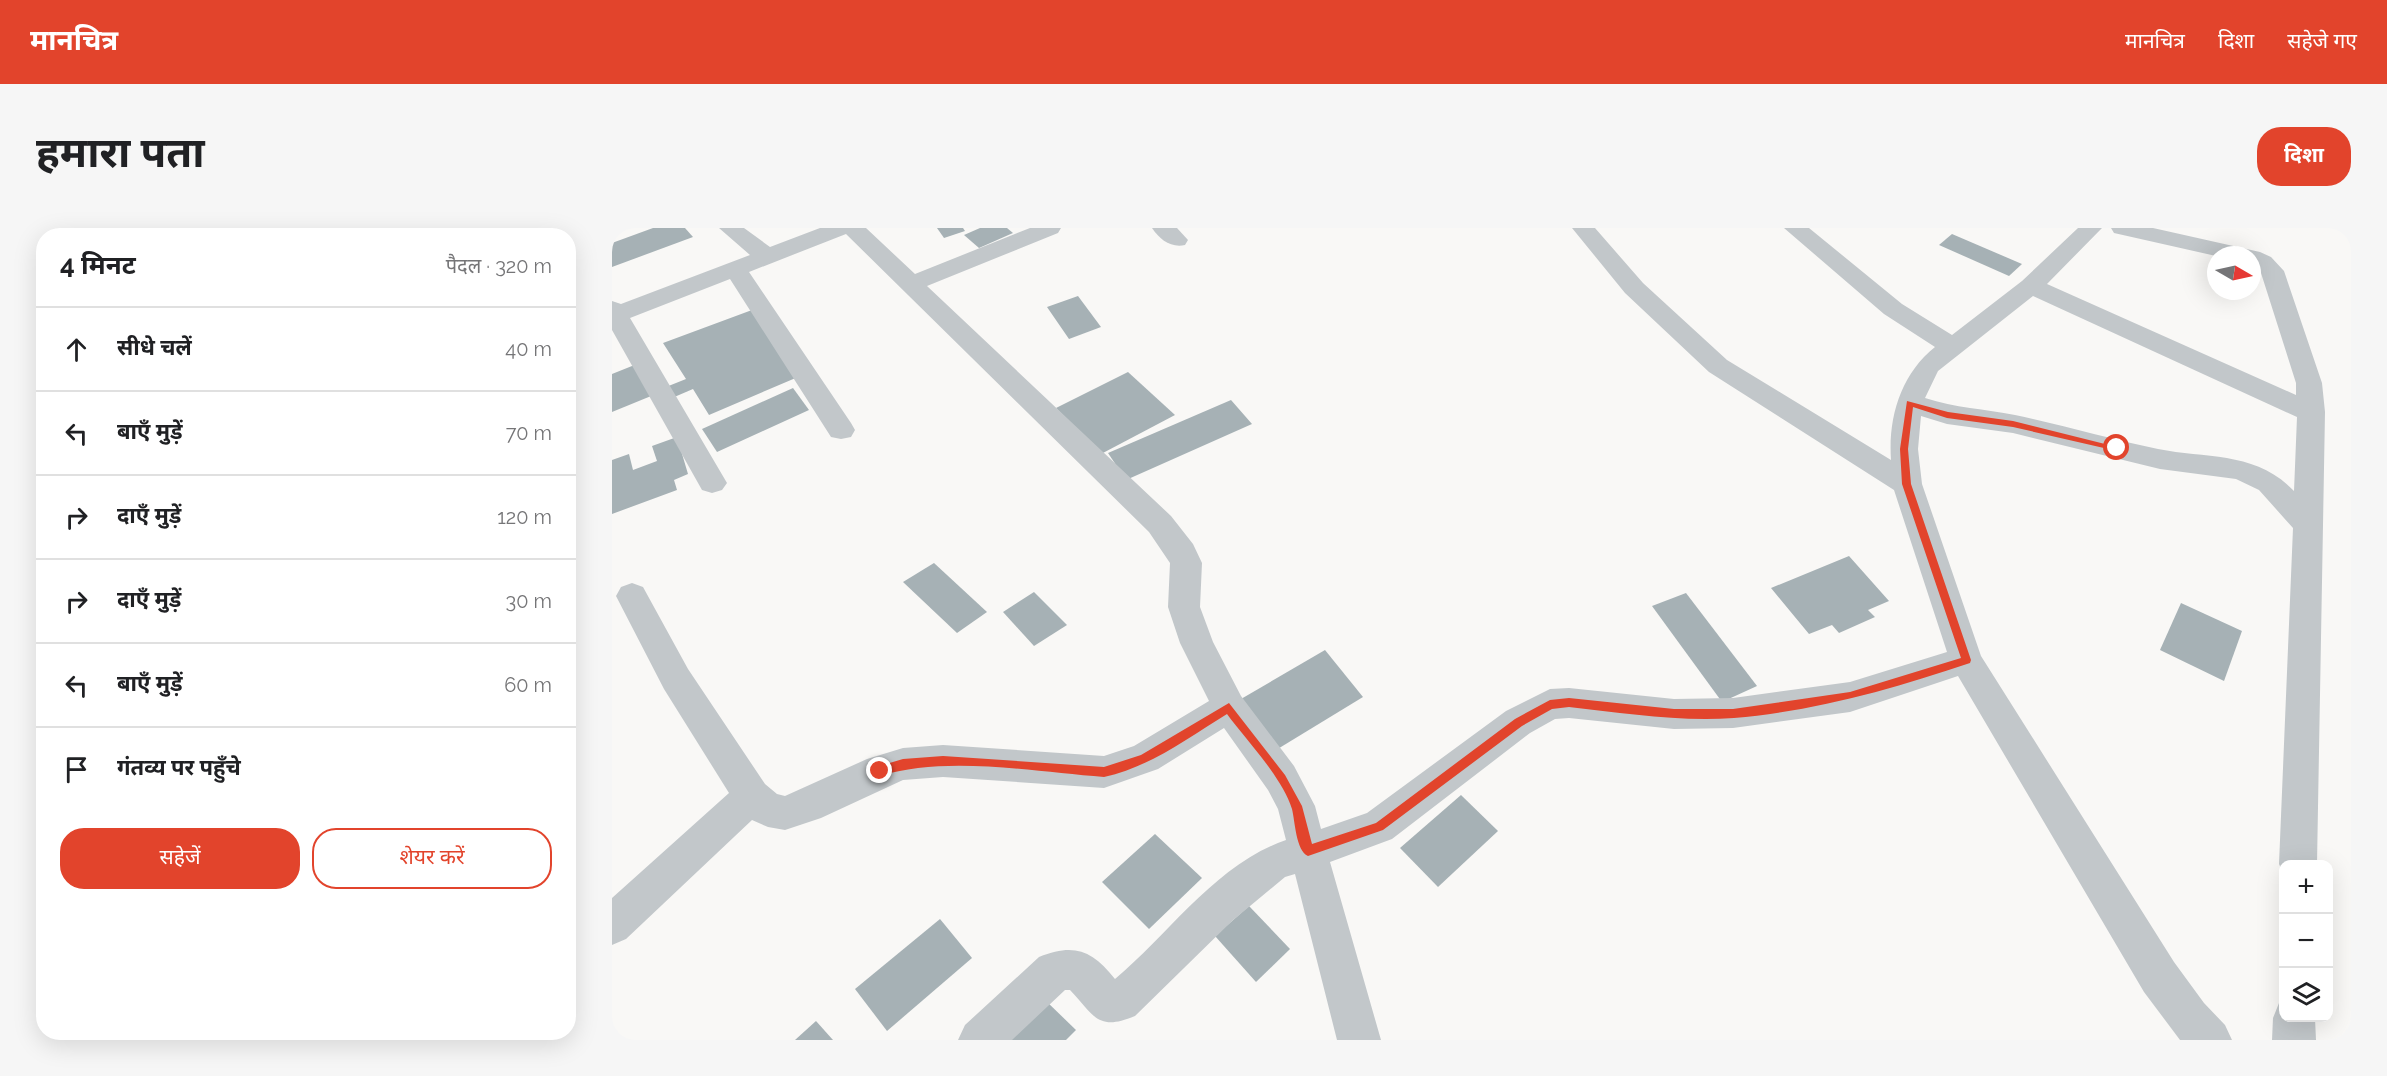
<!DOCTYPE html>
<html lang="hi">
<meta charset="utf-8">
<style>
:root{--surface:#fff;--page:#f6f6f6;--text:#202124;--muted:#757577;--line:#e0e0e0;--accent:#e2442c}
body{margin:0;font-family:Raleway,"Noto Sans Devanagari",sans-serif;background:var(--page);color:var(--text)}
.controls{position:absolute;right:18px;bottom:18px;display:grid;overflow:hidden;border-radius:12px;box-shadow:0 6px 24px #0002}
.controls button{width:54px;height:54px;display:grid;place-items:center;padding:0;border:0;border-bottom:2px solid var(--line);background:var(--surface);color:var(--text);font:30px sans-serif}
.compass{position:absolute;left:1595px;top:18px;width:54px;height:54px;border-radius:50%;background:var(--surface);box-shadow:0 6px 24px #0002;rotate:99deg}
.stop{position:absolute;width:18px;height:18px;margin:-14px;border:4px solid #e2442c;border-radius:50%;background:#fff}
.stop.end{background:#e2442c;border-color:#fff;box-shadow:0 2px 6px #0008}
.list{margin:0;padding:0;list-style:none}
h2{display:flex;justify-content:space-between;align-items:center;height:78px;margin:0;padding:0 24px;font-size:26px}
h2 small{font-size:20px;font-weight:400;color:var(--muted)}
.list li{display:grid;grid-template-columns:39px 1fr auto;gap:18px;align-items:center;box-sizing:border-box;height:84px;padding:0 24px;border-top:2px solid var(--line)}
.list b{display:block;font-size:22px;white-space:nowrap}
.list em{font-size:20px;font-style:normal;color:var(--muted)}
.actions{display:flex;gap:12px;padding:18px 24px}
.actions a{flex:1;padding:14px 0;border:2px solid var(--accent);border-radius:24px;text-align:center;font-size:21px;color:var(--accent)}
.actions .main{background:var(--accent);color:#fff}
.icon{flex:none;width:33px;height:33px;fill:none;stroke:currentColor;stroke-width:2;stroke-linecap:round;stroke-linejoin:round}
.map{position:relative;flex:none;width:1739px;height:812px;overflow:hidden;border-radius:24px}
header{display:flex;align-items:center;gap:36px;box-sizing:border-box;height:84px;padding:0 30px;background:var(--accent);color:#fff}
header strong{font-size:28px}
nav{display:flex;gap:33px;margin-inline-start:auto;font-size:21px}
.intro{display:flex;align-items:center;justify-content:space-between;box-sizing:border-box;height:144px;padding:0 36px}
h1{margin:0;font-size:42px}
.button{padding:15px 27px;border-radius:24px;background:var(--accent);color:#fff;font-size:21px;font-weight:700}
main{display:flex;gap:36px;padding:0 36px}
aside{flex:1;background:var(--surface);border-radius:24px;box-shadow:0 6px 24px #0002}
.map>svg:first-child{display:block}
.building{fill:#a6b1b5}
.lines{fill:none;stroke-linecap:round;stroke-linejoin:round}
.minor{fill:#c2c7ca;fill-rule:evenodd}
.route{fill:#e2442c}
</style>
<header>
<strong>मानचित्र</strong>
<nav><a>मानचित्र</a><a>दिशा</a><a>सहेजे गए</a></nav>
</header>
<div class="intro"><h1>हमारा पता</h1><a class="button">दिशा</a></div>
<main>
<aside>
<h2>4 मिनट<small>पैदल · 320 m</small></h2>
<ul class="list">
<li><svg class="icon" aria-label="ahead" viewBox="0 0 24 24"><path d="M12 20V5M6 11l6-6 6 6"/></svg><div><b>सीधे चलें</b></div><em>40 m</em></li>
<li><svg class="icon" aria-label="left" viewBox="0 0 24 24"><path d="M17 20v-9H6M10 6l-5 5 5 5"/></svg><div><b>बाएँ मुड़ें</b></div><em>70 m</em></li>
<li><svg class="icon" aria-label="right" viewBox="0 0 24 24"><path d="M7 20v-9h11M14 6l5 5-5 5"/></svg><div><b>दाएँ मुड़ें</b></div><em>120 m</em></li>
<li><svg class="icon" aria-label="right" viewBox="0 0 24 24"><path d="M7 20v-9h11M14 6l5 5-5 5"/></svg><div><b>दाएँ मुड़ें</b></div><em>30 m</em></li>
<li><svg class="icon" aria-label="left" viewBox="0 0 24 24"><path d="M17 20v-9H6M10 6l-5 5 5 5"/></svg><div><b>बाएँ मुड़ें</b></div><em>60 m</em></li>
<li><svg class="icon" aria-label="arrive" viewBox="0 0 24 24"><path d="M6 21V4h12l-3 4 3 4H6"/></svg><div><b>गंतव्य पर पहुँचे</b></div></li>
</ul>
<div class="actions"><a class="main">सहेजें</a><a>शेयर करें</a></div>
</aside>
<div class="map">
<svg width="1739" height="812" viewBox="0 0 1739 812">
<rect width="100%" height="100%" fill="#f9f8f6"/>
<!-- building -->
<g class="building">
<polygon points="41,0 73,0 81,9 0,39 0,15"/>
<polygon points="325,0 351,0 353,3 332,10"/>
<polygon points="368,0 395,0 401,5 367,20 352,7"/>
<polygon points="1340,6 1410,36 1397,48 1327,17"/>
<polygon points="466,68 489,99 457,111 435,79"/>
<polygon points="140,82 186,149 97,187 81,161 60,170 54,159 74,151 51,115"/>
<polygon points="25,136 44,166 0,184 0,146"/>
<polygon points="516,144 563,187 489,226 444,180"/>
<polygon points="181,160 197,182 105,224 90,201"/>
<polygon points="619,172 640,196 514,252 496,225"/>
<polygon points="65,209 76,246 62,252 65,262 0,286 0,232 17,226 21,242 45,233 40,218"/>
<polygon points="1237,328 1277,373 1256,382 1263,389 1227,405 1220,397 1197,406 1159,360"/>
<polygon points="322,335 375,384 345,405 291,354"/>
<polygon points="422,364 455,397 422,418 391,384"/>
<polygon points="1074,365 1145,458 1110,474 1040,378"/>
<polygon points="1569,375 1630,403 1612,453 1548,422"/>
<polygon points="713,422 751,469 664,522 629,471"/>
<polygon points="849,567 886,603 826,659 788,620"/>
<polygon points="543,606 590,650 537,701 490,654"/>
<polygon points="637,678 678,721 644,754 603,708"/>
<polygon points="328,691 360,730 275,803 243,761"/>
<polygon points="432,771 464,802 454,812 392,812"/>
<polygon points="204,793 221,812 183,812"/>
</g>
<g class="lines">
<!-- minor -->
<g class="minor">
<path d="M107 0H132L158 19 208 0H254L303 46 418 0H449L446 5 315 58 559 288 581 316 590 335 588 379 601 414 629 468 682 538 703 578 709 601 755 585 894 483 938 461 957 460 1062 471 1121 470 1238 454 1335 424 1282 262 1097 144 1013 65 960 0H983L1031 55 1115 132 1279 232C1276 189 1289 146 1323 119L1272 86 1172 0H1197L1290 76 1340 107 1410 53 1466 0H1490L1435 56 1684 167V155L1649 45 1640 38V27L1604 28 1502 5 1499 0H1541L1648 24 1659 29 1672 43 1710 155 1713 184 1705 636H1672V647L1667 636 1681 300 1647 262 1624 251 1548 241 1401 205 1335 196 1309 188 1306 221 1310 256 1369 428 1562 734 1592 775 1613 797 1620 812H1568L1532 764 1346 448 1238 484 1121 500 1062 501 957 490 943 491 918 505 780 611 718 634 769 812H725L683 646 673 649 620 693 523 788C485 804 482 787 458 762H453L400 812H346L353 797 427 729C462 715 480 722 503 751 558 705 604 636 674 612L666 581 656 562 612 500 546 541 492 560 331 549 291 552 209 590 173 602 156 599 140 592 14 711 0 717V670L117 565 52 461 4 368 9 359 20 355 31 359 76 441 153 556 165 566 173 568 255 531 291 520 331 517 492 528 522 518 597 473 568 415 556 379 558 335 537 304 234 6 137 44 239 195 243 202 239 209 229 211 219 209 118 51 18 90 115 255 110 262 100 265 90 262 0 102V73L9 76 138 27ZM1421 68 1685 189 1682 263C1644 223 1596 231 1546 221 1498 211 1451 197 1403 187 1373 181 1343 180 1313 170L1326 143Z"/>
<path d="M540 0H565L576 12 573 17C559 20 548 12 540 0Z"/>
<polygon points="1672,773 1672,790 1703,790 1704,812 1660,812 1661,790 1667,775"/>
</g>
</g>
<!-- route -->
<path class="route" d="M1295 173 1336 184 1401 193 1509 220 1505 223 1401 199 1335 190 1301 179 1296 221 1299 256 1359 432 1358 435C1281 461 1203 483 1122 490 1067 494 1011 485 957 479L940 481 910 498 771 602 696 628C684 623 683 593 680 581 670 549 635 513 615 486 576 510 538 539 492 549 423 544 334 527 268 548L263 543 264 539 291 531 331 528 492 539 529 527 617 475 673 547 690 578 700 616 764 595 903 491 938 472 957 470 1062 481H1121L1238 464 1349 430 1290 256 1288 221Z"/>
</svg>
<div class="controls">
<button>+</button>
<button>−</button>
<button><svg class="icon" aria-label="layers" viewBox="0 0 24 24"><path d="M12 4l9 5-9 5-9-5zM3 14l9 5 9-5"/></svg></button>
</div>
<svg class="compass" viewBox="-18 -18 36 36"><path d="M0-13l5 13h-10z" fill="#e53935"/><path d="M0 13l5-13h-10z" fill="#757577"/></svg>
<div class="stop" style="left:1505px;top:220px"></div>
<div class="stop end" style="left:268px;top:543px"></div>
</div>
</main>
